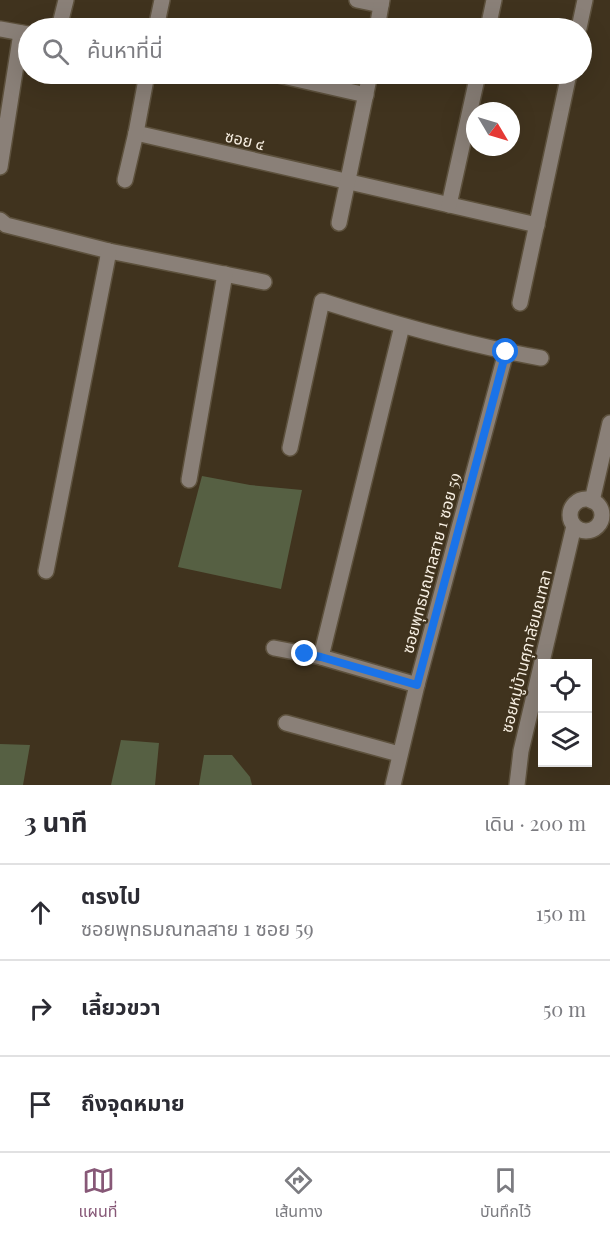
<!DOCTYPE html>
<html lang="th">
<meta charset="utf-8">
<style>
:root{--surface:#fff;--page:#f2f2f3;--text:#2b2b33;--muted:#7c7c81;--line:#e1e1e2;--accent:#875877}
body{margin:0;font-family:"Playfair Display","Noto Sans Thai",serif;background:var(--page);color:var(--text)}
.controls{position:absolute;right:18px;bottom:18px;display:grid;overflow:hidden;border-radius:0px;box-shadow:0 6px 24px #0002}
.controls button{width:54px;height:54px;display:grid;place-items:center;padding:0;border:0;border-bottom:2px solid var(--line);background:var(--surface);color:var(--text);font:30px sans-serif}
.compass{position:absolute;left:466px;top:102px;width:54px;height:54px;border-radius:50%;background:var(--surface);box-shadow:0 6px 24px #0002;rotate:128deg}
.stop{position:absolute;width:18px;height:18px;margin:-14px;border:4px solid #1a73e8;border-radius:50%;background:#fff}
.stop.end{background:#1a73e8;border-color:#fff;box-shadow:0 2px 6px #0008}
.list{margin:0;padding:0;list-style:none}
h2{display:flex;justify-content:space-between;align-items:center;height:78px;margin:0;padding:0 24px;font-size:26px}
h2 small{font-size:20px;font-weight:400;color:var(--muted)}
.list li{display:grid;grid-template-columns:39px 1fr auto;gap:18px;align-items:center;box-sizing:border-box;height:96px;padding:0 24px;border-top:2px solid var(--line)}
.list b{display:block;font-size:22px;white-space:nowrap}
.list p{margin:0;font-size:20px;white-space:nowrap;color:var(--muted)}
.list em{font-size:20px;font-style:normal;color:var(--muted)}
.icon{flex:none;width:33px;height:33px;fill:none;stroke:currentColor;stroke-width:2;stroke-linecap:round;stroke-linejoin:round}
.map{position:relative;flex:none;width:610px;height:785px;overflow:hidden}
.search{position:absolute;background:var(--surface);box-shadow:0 6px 24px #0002;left:18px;right:18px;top:18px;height:66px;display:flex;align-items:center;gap:15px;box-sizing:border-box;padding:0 21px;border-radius:33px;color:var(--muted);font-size:22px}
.sheet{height:366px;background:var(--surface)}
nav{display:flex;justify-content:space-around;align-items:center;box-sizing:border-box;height:84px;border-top:2px solid var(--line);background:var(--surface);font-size:16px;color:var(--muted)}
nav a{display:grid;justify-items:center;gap:3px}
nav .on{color:var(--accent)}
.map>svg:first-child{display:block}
.green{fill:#566043}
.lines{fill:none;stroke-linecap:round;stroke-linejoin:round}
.minor-casing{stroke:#5d513d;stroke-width:18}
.minor{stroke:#8a8078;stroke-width:15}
.route{stroke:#1a73e8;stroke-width:8}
.labels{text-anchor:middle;stroke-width:4.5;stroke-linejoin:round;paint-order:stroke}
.street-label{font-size:16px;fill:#f7efe2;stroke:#40331e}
</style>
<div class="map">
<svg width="610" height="785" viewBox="0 0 610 785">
<rect width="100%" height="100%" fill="#40331e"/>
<!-- green -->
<g class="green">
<polygon points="202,476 250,485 302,490 281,589 178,567"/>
<polygon points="121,740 159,743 155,785 111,785"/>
<polygon points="0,744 30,745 23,785 0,785"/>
<polygon points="204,755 232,755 250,777 252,785 199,785"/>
</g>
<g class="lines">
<defs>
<g id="minor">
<polyline points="357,0 381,5"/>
<polyline points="59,28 66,0"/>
<polyline points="156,28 162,0"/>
<polyline points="377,28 382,0"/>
<polyline points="488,28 494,0"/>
<polyline points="579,28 585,0"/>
<polyline points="0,29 28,34"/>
<polyline points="274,74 366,95"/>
<polyline points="136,133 537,225"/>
<polyline points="0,167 21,33"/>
<polyline points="125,180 136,133 147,74"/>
<polyline points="449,205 478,74"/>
<polyline points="0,220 6,225 109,251 264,282"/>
<polyline points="339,223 370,74"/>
<polyline points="520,303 569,74"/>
<polyline points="402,326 321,657 417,685"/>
<path d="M290 448 322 301C394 324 467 345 541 358"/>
<polyline points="189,480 225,274"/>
<circle cx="586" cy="515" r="16"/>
<polyline points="592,501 610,423"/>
<polyline points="46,571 109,251"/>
<polyline points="274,648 321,657"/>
<polyline points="286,723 399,754"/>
<polyline points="393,785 417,685 506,352"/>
<polyline points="517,785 521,751 574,526"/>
</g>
</defs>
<!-- minor casing -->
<use href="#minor" class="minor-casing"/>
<!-- minor -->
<use href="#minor" class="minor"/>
</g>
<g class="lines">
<!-- route -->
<polyline class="route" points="305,654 321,657 417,685 506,352"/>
</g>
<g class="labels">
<!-- street labels -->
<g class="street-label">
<text transform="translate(245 140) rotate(13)" y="6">ซอย ๔</text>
<text transform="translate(431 563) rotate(-75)" y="6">ซอยพุทธมณฑลสาย 1 ซอย 59</text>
<text transform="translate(526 651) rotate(-76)" y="6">ซอยหมู่บ้านศุภาลัยมณฑลา</text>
</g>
</g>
</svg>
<div class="controls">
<button><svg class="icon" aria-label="locate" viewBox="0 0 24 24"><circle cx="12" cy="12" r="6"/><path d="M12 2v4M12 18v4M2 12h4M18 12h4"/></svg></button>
<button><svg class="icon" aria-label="layers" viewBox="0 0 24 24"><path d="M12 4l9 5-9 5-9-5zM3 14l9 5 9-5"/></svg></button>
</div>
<svg class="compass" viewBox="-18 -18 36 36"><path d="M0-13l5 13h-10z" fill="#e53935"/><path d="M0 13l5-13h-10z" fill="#7c7c81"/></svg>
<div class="stop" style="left:506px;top:352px"></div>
<div class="stop end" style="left:305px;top:654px"></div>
<div class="search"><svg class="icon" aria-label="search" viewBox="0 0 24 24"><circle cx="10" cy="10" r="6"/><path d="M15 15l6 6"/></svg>ค้นหาที่นี่</div>
</div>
<section class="sheet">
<h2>3 นาที<small>เดิน · 200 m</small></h2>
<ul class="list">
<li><svg class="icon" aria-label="ahead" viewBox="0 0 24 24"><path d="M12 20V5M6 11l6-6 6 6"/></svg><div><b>ตรงไป</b><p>ซอยพุทธมณฑลสาย 1 ซอย 59</p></div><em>150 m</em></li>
<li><svg class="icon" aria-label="right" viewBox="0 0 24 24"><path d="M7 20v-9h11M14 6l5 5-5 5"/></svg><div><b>เลี้ยวขวา</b></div><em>50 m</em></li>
<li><svg class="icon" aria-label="arrive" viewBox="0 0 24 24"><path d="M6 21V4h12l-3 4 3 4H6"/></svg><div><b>ถึงจุดหมาย</b></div></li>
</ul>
</section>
<nav>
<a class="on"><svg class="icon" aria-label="map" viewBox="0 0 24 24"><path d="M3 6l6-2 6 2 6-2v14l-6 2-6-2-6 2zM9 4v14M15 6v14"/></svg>แผนที่</a>
<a><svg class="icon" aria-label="directions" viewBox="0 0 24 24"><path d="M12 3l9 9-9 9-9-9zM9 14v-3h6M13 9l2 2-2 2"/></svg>เส้นทาง</a>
<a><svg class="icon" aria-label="saved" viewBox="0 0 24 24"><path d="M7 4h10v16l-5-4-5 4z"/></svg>บันทึกไว้</a>
</nav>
